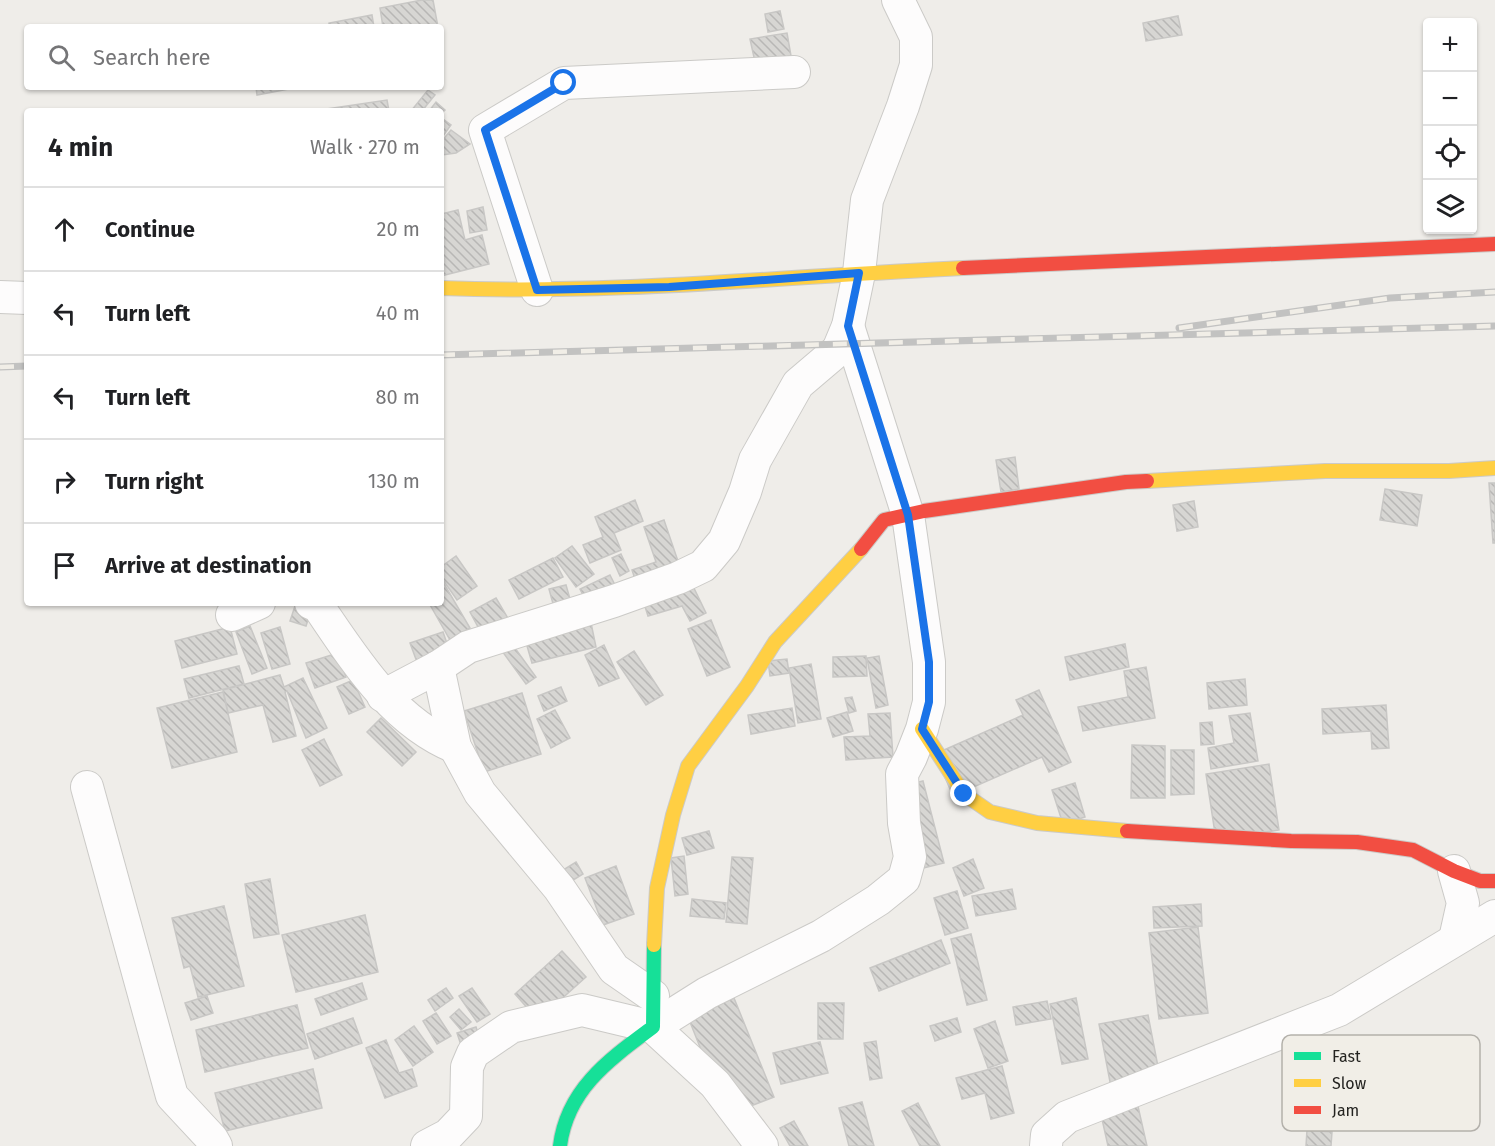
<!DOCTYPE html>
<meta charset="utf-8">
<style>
:root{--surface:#fff;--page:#f6f6f6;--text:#202124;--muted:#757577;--line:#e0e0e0}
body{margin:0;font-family:"Fira Sans",sans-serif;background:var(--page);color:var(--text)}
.controls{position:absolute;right:18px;top:18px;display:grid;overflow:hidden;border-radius:6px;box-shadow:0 2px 4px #0004}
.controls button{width:54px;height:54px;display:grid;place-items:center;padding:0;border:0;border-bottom:2px solid var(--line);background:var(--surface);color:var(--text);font:30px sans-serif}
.stop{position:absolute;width:18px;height:18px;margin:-14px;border:4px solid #1a73e8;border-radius:50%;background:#fff}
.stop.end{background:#1a73e8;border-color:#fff;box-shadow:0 2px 6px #0008}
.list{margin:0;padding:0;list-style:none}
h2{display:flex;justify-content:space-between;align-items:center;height:78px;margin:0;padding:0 24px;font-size:26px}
h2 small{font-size:20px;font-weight:400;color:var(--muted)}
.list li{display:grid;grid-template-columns:39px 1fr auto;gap:18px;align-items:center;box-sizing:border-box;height:84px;padding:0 24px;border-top:2px solid var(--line)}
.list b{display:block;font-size:22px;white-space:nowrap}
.list em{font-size:20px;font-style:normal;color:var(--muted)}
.icon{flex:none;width:33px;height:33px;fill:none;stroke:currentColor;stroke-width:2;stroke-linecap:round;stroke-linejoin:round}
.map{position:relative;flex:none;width:1495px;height:1146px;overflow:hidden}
.search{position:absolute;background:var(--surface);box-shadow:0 2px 4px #0004;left:24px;top:24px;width:420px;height:66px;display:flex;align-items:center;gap:15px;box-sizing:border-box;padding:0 21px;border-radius:6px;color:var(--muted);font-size:22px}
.panel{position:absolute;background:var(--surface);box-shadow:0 2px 4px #0004;left:24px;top:108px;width:420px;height:498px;border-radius:6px}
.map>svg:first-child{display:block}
.building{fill:url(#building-back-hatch);stroke:#c8c7c5;stroke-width:1.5}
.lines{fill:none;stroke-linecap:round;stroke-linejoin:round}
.street-casing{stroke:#cbcac7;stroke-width:34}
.fast-casing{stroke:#cbcac7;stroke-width:16}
.slow-casing{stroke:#cbcac7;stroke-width:16}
.jam-casing{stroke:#cbcac7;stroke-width:16}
.street{stroke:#fdfcfc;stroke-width:32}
.fast{stroke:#16e098;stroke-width:14}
.slow{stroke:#ffcf43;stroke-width:14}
.jam{stroke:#f24e42;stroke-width:14}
.rail-casing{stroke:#c2c2c1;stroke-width:7}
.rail{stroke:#f1eee7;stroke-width:4.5;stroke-dasharray:14;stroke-linecap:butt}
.route{stroke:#1a73e8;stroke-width:8}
.key{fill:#f1eee7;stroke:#b4b1ab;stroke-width:1.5}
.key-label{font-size:16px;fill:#242320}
</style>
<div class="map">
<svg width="1495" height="1146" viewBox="0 0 1495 1146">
<defs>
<pattern id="building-back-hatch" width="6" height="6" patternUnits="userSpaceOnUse" patternTransform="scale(1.5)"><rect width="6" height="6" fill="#d7d6d3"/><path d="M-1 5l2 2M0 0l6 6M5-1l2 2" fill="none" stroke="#b8b7b5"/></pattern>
</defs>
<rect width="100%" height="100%" fill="#efede9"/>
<!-- building -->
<g class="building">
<polygon points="422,0 433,0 438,27 383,27 380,8"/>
<polygon points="780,11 784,29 768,32 765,14"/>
<polygon points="372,15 374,27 329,27 329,23"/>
<polygon points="1178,16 1182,35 1146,41 1143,23"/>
<polygon points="787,33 791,56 755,62 750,39"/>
<polygon points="256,87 299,87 257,95"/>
<polygon points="428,90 435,95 422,111 411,111"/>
<polygon points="387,100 389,111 327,111 327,109"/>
<polygon points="436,102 445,110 441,114 441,111 429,111"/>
<polygon points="443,119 451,125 441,139 441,122"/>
<polygon points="451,130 470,144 456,153 442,155 441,142"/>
<polygon points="483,207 487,230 470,233 467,211"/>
<polygon points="458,210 465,240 482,235 489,264 441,276 441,214"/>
<polygon points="1015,457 1019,489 1001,492 996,460"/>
<polygon points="1489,483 1495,483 1495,543 1493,543"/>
<polygon points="1385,489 1422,495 1417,526 1380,520"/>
<polygon points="635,500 643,521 614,533 621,550 590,563 583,545 603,537 595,517"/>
<polygon points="1194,501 1198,527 1177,531 1173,505"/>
<polygon points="664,520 681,570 637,585 632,570 656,562 644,527"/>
<polygon points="572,546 594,574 576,587 555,558"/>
<polygon points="621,554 629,571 620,576 612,558"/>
<polygon points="456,556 477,586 457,600 441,577 441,567"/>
<polygon points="553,558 563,577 519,599 509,580"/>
<polygon points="610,575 618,591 588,605 580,589"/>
<polygon points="443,582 470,628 450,640 429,603 441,603 441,583"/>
<polygon points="691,582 706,613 690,621 682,606 648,616 642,597"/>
<polygon points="566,585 572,606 555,611 549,589"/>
<polygon points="496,598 512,625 485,640 470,612"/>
<polygon points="296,603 312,608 306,626 290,621"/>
<polygon points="711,620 730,667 707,676 688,629"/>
<polygon points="591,623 596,647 532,663 525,639"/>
<polygon points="250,626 267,668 252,674 236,632"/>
<polygon points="230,627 237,654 182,668 175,641"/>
<polygon points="280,627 290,664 272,669 261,633"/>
<polygon points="443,632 450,652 417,662 410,643"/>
<polygon points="512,644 536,677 526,684 502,651"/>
<polygon points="1125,644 1129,667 1070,680 1065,657"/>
<polygon points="604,645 619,678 599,686 585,655"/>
<polygon points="634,651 663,695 646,705 617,662"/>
<polygon points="338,653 346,677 315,688 306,663"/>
<polygon points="866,656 867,676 833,677 833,657"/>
<polygon points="879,656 888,705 876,708 867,658"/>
<polygon points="787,659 789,673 770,676 768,661"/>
<polygon points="811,664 821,719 798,723 789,668"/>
<polygon points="239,666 244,684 189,698 184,679"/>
<polygon points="1146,667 1155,718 1083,731 1078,707 1128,697 1124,671"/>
<polygon points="280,675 284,687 303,678 327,728 306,738 287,691 285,692 296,736 273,742 263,705 228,713 223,690"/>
<polygon points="1245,679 1247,705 1209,709 1207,683"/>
<polygon points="353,680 365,707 349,714 337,687"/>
<polygon points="561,687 567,701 544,711 538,696"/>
<polygon points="1039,690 1071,762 1049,772 1042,757 953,796 935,754 1023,715 1016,700"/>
<polygon points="223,692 237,752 172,768 157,708"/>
<polygon points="522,693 541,754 484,772 464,711"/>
<polygon points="852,697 856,711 849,713 845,698"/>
<polygon points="1386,705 1389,748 1372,749 1371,731 1323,734 1322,709"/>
<polygon points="792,708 795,726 751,734 748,715"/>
<polygon points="555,710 570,738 551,748 537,719"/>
<polygon points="847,712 853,731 833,737 827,718"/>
<polygon points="890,713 893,757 846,760 844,737 870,736 868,714"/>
<polygon points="1250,713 1258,761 1211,769 1208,748 1234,743 1229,716"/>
<polygon points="381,718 416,752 402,766 367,732"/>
<polygon points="1212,722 1214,744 1201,745 1200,723"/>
<polygon points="324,739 342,775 320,786 302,750"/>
<polygon points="1132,745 1165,746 1165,798 1131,798"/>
<polygon points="1171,750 1194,750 1194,794 1171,795"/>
<polygon points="1269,764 1279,830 1216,840 1206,774"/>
<polygon points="923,781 944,863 923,868 903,786"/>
<polygon points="1075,783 1085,817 1063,824 1052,790"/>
<polygon points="709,831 714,848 687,855 682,838"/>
<polygon points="684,856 688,894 675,896 671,858"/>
<polygon points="732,857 753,858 747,924 726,922"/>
<polygon points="973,859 984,888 964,896 953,868"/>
<polygon points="576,862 583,874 562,887 555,875"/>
<polygon points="616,866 634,914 603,925 585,878"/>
<polygon points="270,879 279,934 254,938 245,884"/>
<polygon points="1012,889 1016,909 976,916 972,896"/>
<polygon points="957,891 968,928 945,935 934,898"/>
<polygon points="692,899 726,903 724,919 690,916"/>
<polygon points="1201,904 1202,926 1154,928 1153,907"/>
<polygon points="224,906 244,986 198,997 190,966 184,968 172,918"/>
<polygon points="365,915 378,972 296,992 282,935"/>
<polygon points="1198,927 1208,1013 1159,1019 1149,933"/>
<polygon points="971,934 987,1000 967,1005 951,939"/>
<polygon points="941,940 950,963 879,991 870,968"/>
<polygon points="562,951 586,977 538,1020 515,994"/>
<polygon points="362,983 367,999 321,1015 315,999"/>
<polygon points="446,988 453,998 435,1011 428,1000"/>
<polygon points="472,988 490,1014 477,1022 459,996"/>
<polygon points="207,996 213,1013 191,1020 185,1003"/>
<polygon points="734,998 774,1097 727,1115 688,1017"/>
<polygon points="1076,998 1088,1059 1062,1064 1050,1004"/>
<polygon points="1047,1001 1051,1019 1016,1025 1013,1007"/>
<polygon points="818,1003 844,1003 843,1039 818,1039"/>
<polygon points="297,1005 308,1048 205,1072 196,1030"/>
<polygon points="459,1009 471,1022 461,1030 450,1017"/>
<polygon points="436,1013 451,1036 437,1044 423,1021"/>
<polygon points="1148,1015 1160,1077 1111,1087 1099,1024"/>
<polygon points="353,1018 362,1043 315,1059 307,1034"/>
<polygon points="957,1018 961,1032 935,1041 930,1026"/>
<polygon points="995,1021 1008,1061 988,1068 974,1029"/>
<polygon points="414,1026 433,1052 413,1066 395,1040"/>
<polygon points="476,1027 481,1042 462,1048 457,1033"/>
<polygon points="386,1040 399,1073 412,1069 417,1086 385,1098 366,1048"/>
<polygon points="876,1041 882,1078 870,1080 864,1043"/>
<polygon points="820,1042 828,1073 781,1084 773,1053"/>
<polygon points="1002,1066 1014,1113 991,1119 985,1093 962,1099 956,1078"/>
<polygon points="313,1069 322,1108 225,1131 215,1093"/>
<polygon points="862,1102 874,1146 849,1146 839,1108"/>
<polygon points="1137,1102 1147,1146 1108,1146 1100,1110"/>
<polygon points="918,1103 940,1146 920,1146 902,1111"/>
<polygon points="794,1121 808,1146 790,1146 780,1128"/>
<polygon points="1307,1130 1332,1132 1331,1146 1306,1146"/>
</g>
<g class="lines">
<defs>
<g id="street">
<polyline points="537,290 485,130 564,83 794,72"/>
<polyline points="0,297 27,298"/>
<path d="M311 603 318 606C355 660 392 721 455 747"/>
<polyline points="232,615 259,603"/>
<polyline points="438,667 455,747 480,793 559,888 614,969 653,996"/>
<polyline points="383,696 438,667 468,647 614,601 678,578 703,566 724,541 745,492 755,460 798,384 838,350 848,326 859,273 867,200 903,106 916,65 916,37 898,0"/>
<polyline points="87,787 172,1096 212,1139 216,1146"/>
<polyline points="1454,871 1463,903 1455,939"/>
<polyline points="653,1027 707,993 821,936 878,900 904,879 910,857 904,823 902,774 911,757 922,729 929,702 929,662 908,515 848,326"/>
<polyline points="427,1146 448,1135 466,1116 467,1067 473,1053 511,1027 582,1010 653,1027 715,1084 762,1146"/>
<polyline points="1046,1146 1047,1135 1067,1117 1339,1010 1495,916"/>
</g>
<path id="fast" d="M560 1146C567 1089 610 1059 653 1027L654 945"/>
<g id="slow">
<path d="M441 288C615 295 789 276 963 268"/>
<polyline points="1147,481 1325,471 1449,471 1495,468"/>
<polyline points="922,729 964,794 990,812 1037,823 1127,831"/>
<polyline points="654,945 657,888 673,815 688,766 747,686 775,642 861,549"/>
</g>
<g id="jam">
<polyline points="963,268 1495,244"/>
<polyline points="861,549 884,520 924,511 1126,482 1147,481"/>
<polyline points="1127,831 1291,841 1357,842 1413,850 1454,871 1480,881 1495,881"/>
</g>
</defs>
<!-- street casing -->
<use href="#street" class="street-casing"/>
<!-- fast casing -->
<use href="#fast" class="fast-casing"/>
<!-- slow casing -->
<use href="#slow" class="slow-casing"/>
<!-- jam casing -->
<use href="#jam" class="jam-casing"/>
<!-- street -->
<use href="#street" class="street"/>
<!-- fast -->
<use href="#fast" class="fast"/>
<!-- slow -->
<use href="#slow" class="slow"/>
<!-- jam -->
<use href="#jam" class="jam"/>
<defs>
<g id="rail">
<polyline points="1179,328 1390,298 1495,292"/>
<polyline points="441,355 1495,326"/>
<polyline points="0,367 27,366"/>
</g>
</defs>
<!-- rail casing -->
<use href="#rail" class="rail-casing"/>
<!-- rail -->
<use href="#rail" class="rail"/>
</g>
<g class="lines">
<!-- route -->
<polyline class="route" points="564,83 485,130 537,290 669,287 859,273 848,326 908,515 929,662 929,702 922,729 964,794"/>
</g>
<!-- legend -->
<rect x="1282" y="1035" width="198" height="96" rx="9" class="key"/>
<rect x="1294" y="1052" width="27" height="8" fill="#16e098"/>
<rect x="1294" y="1079" width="27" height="8" fill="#ffcf43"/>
<rect x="1294" y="1106" width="27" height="8" fill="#f24e42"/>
<g class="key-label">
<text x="1332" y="1062">Fast</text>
<text x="1332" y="1089">Slow</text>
<text x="1332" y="1116">Jam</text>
</g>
</svg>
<div class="controls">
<button>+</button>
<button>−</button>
<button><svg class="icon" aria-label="locate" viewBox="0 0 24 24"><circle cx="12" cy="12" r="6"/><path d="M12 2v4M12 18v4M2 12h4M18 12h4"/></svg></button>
<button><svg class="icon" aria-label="layers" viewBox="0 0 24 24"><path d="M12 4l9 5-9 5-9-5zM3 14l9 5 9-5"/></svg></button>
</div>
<div class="stop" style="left:564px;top:83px"></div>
<div class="stop end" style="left:964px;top:794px"></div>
<div class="search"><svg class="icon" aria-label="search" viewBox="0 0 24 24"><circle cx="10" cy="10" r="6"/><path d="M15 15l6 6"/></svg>Search here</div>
<section class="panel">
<h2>4 min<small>Walk · 270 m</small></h2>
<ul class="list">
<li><svg class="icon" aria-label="ahead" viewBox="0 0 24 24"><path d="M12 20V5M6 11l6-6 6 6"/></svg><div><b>Continue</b></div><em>20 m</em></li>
<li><svg class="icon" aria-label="left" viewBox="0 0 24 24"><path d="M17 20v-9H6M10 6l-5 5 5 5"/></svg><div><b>Turn left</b></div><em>40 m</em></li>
<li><svg class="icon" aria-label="left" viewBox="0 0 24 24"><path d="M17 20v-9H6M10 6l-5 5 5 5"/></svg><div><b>Turn left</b></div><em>80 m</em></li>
<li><svg class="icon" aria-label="right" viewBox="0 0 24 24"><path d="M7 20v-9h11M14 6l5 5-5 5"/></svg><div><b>Turn right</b></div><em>130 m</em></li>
<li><svg class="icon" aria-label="arrive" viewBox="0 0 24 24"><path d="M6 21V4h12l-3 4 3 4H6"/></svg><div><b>Arrive at destination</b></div></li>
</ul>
</section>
</div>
